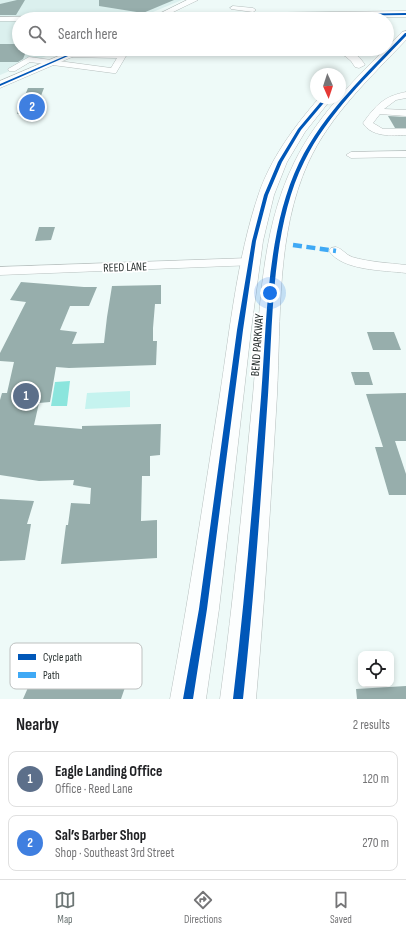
<!DOCTYPE html>
<meta charset="utf-8">
<style>
:root{--surface:#fff;--page:#f2f2f2;--text:#202124;--muted:#757577;--line:#e0e0e0;--accent:#6d7675}
body{margin:0;font-family:"Sofia Sans Condensed",sans-serif;background:var(--page);color:var(--text)}
.controls{position:absolute;right:12px;bottom:12px;display:grid;overflow:hidden;border-radius:8px;box-shadow:0 2px 6px #0003}
.controls button{width:36px;height:36px;display:grid;place-items:center;padding:0;border:0;border-bottom:1px solid var(--line);background:var(--surface);color:var(--text);font:20px sans-serif}
.compass{position:absolute;left:310px;top:68px;width:36px;height:36px;border-radius:50%;background:var(--surface);box-shadow:0 2px 6px #0003;rotate:177deg}
.you{position:absolute;left:270px;top:293px;width:14px;height:14px;margin:-10px;border:3px solid #fff;border-radius:50%;background:#1a73e8;box-shadow:0 0 0 6px #1a73e833}
.badge{display:grid;place-items:center;width:26px;height:26px;border-radius:50%;background:var(--accent);color:#fff;font-size:13px;font-weight:700}
.pin{position:absolute;translate:-50% -50%;border:2px solid #fff;box-shadow:0 1px 4px #0006}
.list{margin:0;padding:0;list-style:none}
h2{display:flex;justify-content:space-between;align-items:center;height:52px;margin:0;padding:0 16px;font-size:17px}
h2 small{font-size:13px;font-weight:400;color:var(--muted)}
.list li{display:grid;grid-template-columns:26px 1fr auto;gap:12px;align-items:center;box-sizing:border-box;height:56px;margin:0 8px 8px;padding:0 8px;border:1px solid var(--line);border-radius:8px}
.list b{display:block;font-size:15px;white-space:nowrap}
.list p{margin:0;font-size:13px;white-space:nowrap;color:var(--muted)}
.list em{font-size:13px;font-style:normal;color:var(--muted)}
.icon{flex:none;width:22px;height:22px;fill:none;stroke:currentColor;stroke-width:2;stroke-linecap:round;stroke-linejoin:round}
.map{position:relative;flex:none;width:406px;height:699px;overflow:hidden}
.search{position:absolute;background:var(--surface);box-shadow:0 2px 6px #0003;left:12px;right:12px;top:12px;height:44px;display:flex;align-items:center;gap:10px;box-sizing:border-box;padding:0 14px;border-radius:22px;color:var(--muted);font-size:15px}
.sheet{height:180px;background:var(--surface)}
nav{display:flex;justify-content:space-around;align-items:center;box-sizing:border-box;height:56px;border-top:1px solid var(--line);background:var(--surface);font-size:11px;color:var(--muted)}
nav a{display:grid;justify-items:center;gap:2px}
nav .on{color:var(--accent)}
.map>svg:first-child{display:block}
.built{fill:#dbf0ee}
.green{fill:#c5f3ef}
.water{fill:#8be5dd}
.building{fill:#97aeac}
.lines{fill:none;stroke-linecap:round;stroke-linejoin:round}
.minor-casing{stroke:#b6bfbe;stroke-width:1}
.major-casing{stroke:#b6bfbe;stroke-width:1}
.highway-casing{stroke:#b6bfbe;stroke-width:1}
.minor{fill:#fcfefe;fill-rule:evenodd}
.major{fill:#fcfefe;fill-rule:evenodd}
.highway{fill:#fcfefe;fill-rule:evenodd}
.quiet{stroke:#3fa9f5;stroke-width:4.5;stroke-dasharray:9 4.5;stroke-linecap:butt}
.cycleway-casing{stroke:#fff;stroke-width:2}
.cycleway{fill:#0057b8;fill-rule:evenodd}
.labels{text-anchor:middle;stroke-width:3.5;stroke-linejoin:round;paint-order:stroke}
.street-label{font-size:12px;fill:#272f2e;stroke:#fff}
.key{fill:#fff;stroke:#bec1c0;stroke-width:1}
.key-label{font-size:11px;fill:#272f2e}
</style>
<div class="map">
<svg width="406" height="699" viewBox="0 0 406 699">
<rect width="100%" height="100%" fill="#eefaf8"/>
<!-- built -->
<polygon class="built" points="0,0 182,0 136,19 19,19 19,49 63,49 0,75"/>
<!-- green -->
<polygon class="green" points="130,391 130,407 85,409 87,393"/>
<!-- water -->
<polygon class="water" points="70,381 67,406 51,406 55,382"/>
<!-- building -->
<g class="building">
<polygon points="17,0 25,0 16,15 0,15 0,4"/>
<polygon points="99,0 174,0 143,13 99,6"/>
<polygon points="0,44 19,44 19,49 27,49 23,59 18,62 0,62"/>
<polygon points="28,88 44,88 34,114 17,114"/>
<polygon points="388,116 406,117 406,128 395,128"/>
<polygon points="39,227 55,227 51,240 35,241"/>
<polygon points="21,282 84,287 97,287 89,306 70,306 60,330 77,332 72,344 104,343 107,317 112,286 161,285 161,304 155,304 153,328 153,341 157,341 156,365 69,368 56,367 50,402 39,403 34,425 82,429 82,426 161,424 160,455 150,456 150,476 142,476 141,521 157,520 157,558 61,564 66,525 68,525 71,503 90,504 91,488 73,485 74,480 39,481 0,475 0,400 2,393 7,393 14,362 0,361 0,353 26,302 10,300"/>
<polygon points="367,332 394,332 401,350 373,350"/>
<polygon points="351,372 369,372 373,385 355,385"/>
<polygon points="406,393 406,441 395,441 406,474 406,495 389,495 375,447 383,447 366,394"/>
<polygon points="0,499 34,501 27,524 31,524 25,560 0,561"/>
<polygon points="82,645 134,661 121,699 23,699 34,674 66,685"/>
<polygon points="406,686 406,699 357,699 356,689"/>
</g>
<g class="lines">
<defs>
<g id="minor">
<polygon points="233,6 253,8 256,10 253,12 231,9 230,8"/>
<polygon points="157,15 160,17 159,18 19,19 19,21 0,21 0,17"/>
<polygon points="65,53 122,54 126,56 116,73 113,73 30,62 15,71 9,71 8,69 29,57 111,68 117,58 68,57 65,57"/>
<path d="M406 92V98L396 100 384 109 406 110V116L380 114 373 123 383 129H406V135C392 136 371 137 363 123 376 105 384 96 406 92Z"/>
<polygon points="406,151 406,157 351,158 346,155 351,152"/>
<path d="M336 247C343 249 346 255 352 257 369 262 389 263 406 265V273C383 270 343 271 329 251L331 248Z"/>
<polygon points="250,258 255,259 257,262 255,265 0,275 0,267"/>
</g>
<g id="major">
<polygon points="187,0 198,0 169,14 406,11 406,17 155,19 153,17"/>
<polygon points="75,49 88,49 86,51 0,88 0,81"/>
</g>
<g id="highway">
<polygon points="275,13 278,14 282,19 272,19 270,16"/>
<path d="M406 31V40C370 78 330 115 308 163 276 234 281 318 277 395 271 496 265 598 256 699H220C234 598 243 497 253 395 260 318 259 234 294 163 319 111 363 72 402 32Z"/>
<path d="M329 49C345 49 356 50 365 65L359 68 355 67 351 61 345 56 330 51Z"/>
<path d="M319 98H332L305 132 287 162 274 195 263 241 251 330 219 609 206 699H170C189 598 204 496 220 394 230 329 237 259 258 196 270 159 294 127 319 98Z"/>
</g>
</defs>
<!-- minor casing -->
<use href="#minor" class="minor-casing"/>
<!-- major casing -->
<use href="#major" class="major-casing"/>
<!-- highway casing -->
<use href="#highway" class="highway-casing"/>
<!-- minor -->
<use href="#minor" class="minor"/>
<!-- major -->
<use href="#major" class="major"/>
<!-- highway -->
<use href="#highway" class="highway"/>
<!-- quiet -->
<polyline class="quiet" points="293,245 336,251"/>
<defs>
<g id="cycleway">
<polygon points="406,13 406,15 157,18 156,17"/>
<path d="M405 33H406V36C369 75 328 113 304 162 271 228 273 322 268 395 261 497 254 598 243 699H233C245 599 253 498 261 397 267 322 266 232 299 163 324 112 367 73 405 33Z"/>
<polygon points="81,49 84,49 0,86 0,84"/>
<polygon points="324,98 328,98 301,130 282,162 268,195 256,241 243,330 207,609 193,699 183,699 199,609 237,330 252,241 264,195 278,162 298,129"/>
</g>
</defs>
<!-- cycleway casing -->
<use href="#cycleway" class="cycleway-casing"/>
<!-- cycleway -->
<use href="#cycleway" class="cycleway"/>
</g>
<g class="labels">
<!-- street labels -->
<g class="street-label">
<text transform="translate(125 267) rotate(-2)" y="4">REED LANE</text>
<text transform="translate(257 345) rotate(-86)" y="4">BEND PARKWAY</text>
</g>
</g>
<!-- legend -->
<rect x="10" y="643" width="132" height="46" rx="6" class="key"/>
<rect x="18" y="654" width="18" height="6" fill="#0057b8"/>
<rect x="18" y="672" width="18" height="6" fill="#3fa9f5"/>
<g class="key-label">
<text x="43" y="661">Cycle path</text>
<text x="43" y="679">Path</text>
</g>
</svg>
<div class="controls">
<button><svg class="icon" aria-label="locate" viewBox="0 0 24 24"><circle cx="12" cy="12" r="6"/><path d="M12 2v4M12 18v4M2 12h4M18 12h4"/></svg></button>
</div>
<svg class="compass" viewBox="-18 -18 36 36"><path d="M0-13l5 13h-10z" fill="#e53935"/><path d="M0 13l5-13h-10z" fill="#757577"/></svg>
<div class="you"></div>
<div class="pin badge" style="left:26px;top:396px;background:#5c6f8a">1</div>
<div class="pin badge" style="left:32px;top:107px;background:#3f7fe0">2</div>
<div class="search"><svg class="icon" aria-label="search" viewBox="0 0 24 24"><circle cx="10" cy="10" r="6"/><path d="M15 15l6 6"/></svg>Search here</div>
</div>
<section class="sheet">
<h2>Nearby<small>2 results</small></h2>
<ul class="list">
<li><span class="badge" style="background:#5c6f8a">1</span><div><b>Eagle Landing Office</b><p>Office · Reed Lane</p></div><em>120 m</em></li>
<li><span class="badge" style="background:#3f7fe0">2</span><div><b>Sal’s Barber Shop</b><p>Shop · Southeast 3rd Street</p></div><em>270 m</em></li>
</ul>
</section>
<nav>
<a class="on"><svg class="icon" aria-label="map" viewBox="0 0 24 24"><path d="M3 6l6-2 6 2 6-2v14l-6 2-6-2-6 2zM9 4v14M15 6v14"/></svg>Map</a>
<a><svg class="icon" aria-label="directions" viewBox="0 0 24 24"><path d="M12 3l9 9-9 9-9-9zM9 14v-3h6M13 9l2 2-2 2"/></svg>Directions</a>
<a><svg class="icon" aria-label="saved" viewBox="0 0 24 24"><path d="M7 4h10v16l-5-4-5 4z"/></svg>Saved</a>
</nav>
